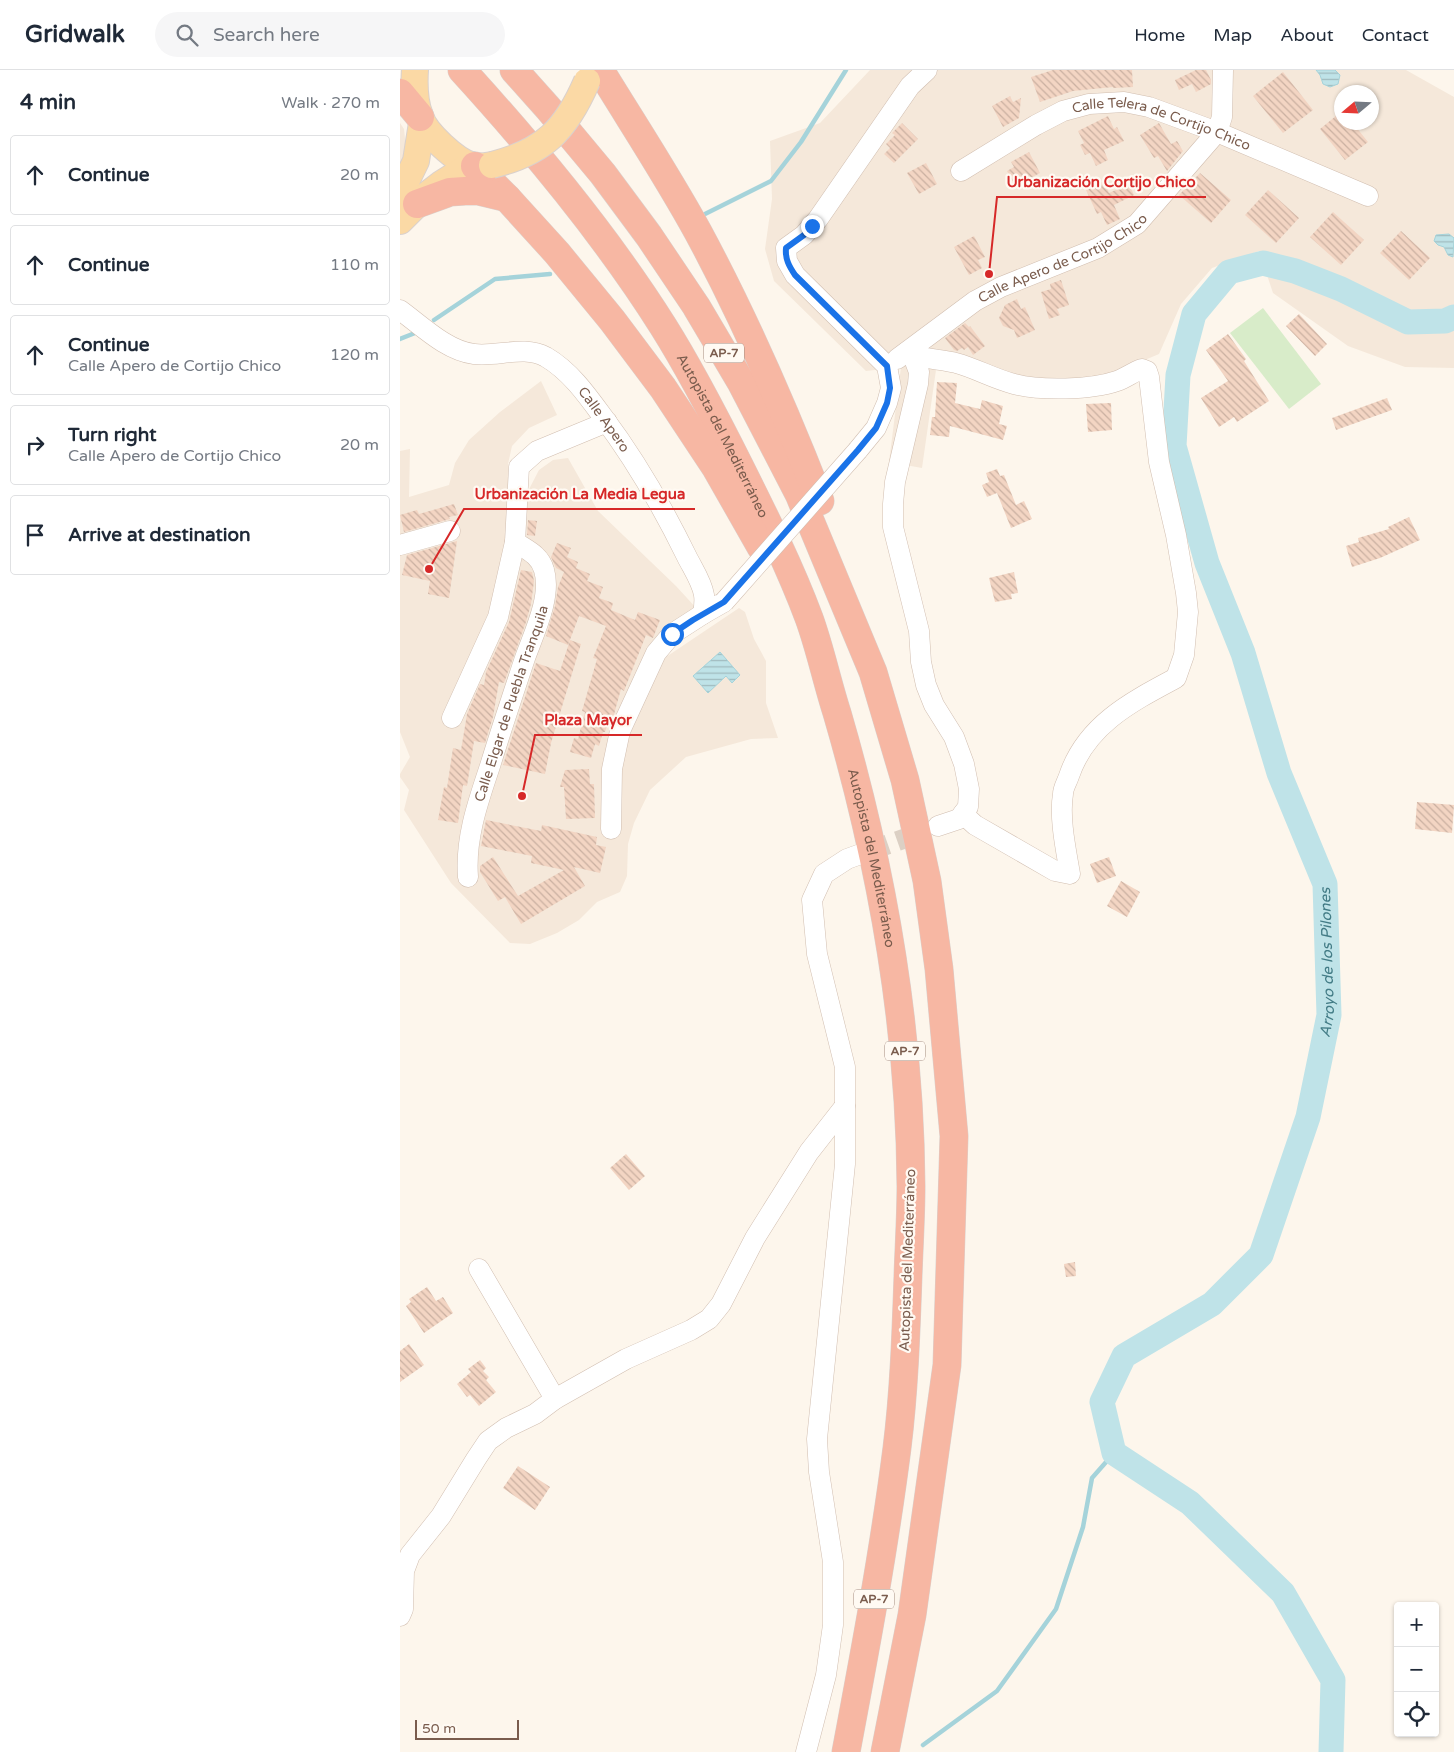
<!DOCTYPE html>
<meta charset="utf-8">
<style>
:root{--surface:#fff;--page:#f6f6f7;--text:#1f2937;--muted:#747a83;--line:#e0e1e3}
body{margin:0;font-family:"Varela Round",sans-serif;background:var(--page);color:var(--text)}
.controls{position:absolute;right:15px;bottom:15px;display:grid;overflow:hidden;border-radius:5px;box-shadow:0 1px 4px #0004}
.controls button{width:45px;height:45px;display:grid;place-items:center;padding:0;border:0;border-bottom:1px solid var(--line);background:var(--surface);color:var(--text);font:25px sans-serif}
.compass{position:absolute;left:934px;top:15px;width:45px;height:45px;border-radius:50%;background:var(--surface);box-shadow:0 1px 4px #0004;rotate:251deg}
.scale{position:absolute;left:15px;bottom:12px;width:104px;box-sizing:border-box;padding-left:5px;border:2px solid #7a5c4d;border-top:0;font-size:14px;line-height:18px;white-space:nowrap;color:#7a5c4d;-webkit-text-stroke:4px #fffaf3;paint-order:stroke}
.stop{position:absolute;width:15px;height:15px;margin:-11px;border:4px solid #1a73e8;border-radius:50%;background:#fff}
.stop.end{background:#1a73e8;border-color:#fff;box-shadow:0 1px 5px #0008}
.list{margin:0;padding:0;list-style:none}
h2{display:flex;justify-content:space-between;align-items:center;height:65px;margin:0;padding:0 20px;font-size:21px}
h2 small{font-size:16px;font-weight:400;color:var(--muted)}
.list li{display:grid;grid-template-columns:32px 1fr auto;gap:15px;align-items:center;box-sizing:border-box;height:80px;margin:0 10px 10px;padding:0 10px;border:1px solid var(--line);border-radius:5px}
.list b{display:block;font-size:19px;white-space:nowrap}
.list p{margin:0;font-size:16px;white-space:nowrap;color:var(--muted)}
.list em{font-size:16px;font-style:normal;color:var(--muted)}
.icon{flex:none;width:28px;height:28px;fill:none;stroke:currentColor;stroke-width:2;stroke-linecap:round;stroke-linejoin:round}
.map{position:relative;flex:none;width:1054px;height:1682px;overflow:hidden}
header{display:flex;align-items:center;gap:30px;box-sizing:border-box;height:70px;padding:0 25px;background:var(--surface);border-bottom:1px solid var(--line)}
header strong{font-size:24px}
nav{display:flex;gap:28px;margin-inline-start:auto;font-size:18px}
.search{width:350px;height:45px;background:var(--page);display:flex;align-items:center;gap:12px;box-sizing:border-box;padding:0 18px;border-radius:28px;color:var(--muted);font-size:19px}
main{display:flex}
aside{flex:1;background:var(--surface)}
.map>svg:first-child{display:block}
.residential{fill:#f5e8da;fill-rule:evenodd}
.green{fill:#d8ecc9}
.water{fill:url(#water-rules);stroke:#a5d3da}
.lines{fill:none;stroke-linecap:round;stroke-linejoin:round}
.stream{stroke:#a5d3da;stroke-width:4.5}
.river{stroke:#bfe3e8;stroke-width:25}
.building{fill:url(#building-back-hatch)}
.minor-tunnel{stroke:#dcd0c4;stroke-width:20;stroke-dasharray:20 10;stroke-linecap:butt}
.minor-casing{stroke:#d1beb0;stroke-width:21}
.major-casing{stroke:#dad1cd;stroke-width:28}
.highway-casing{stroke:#dad1cd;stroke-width:29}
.minor{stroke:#fff;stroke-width:20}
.major{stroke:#fbd9a5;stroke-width:26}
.highway{stroke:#f7b7a3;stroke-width:28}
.minor-bridge-casing{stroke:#d1beb0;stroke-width:21;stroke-linecap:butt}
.major-bridge-casing{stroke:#dad1cd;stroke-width:28;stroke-linecap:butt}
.minor-bridge{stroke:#fff;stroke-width:20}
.major-bridge{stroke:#fbd9a5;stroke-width:26}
.route{stroke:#1a73e8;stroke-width:6}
.labels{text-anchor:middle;stroke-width:4.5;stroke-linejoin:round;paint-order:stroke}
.shield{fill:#fffaf3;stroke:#a28b7f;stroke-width:1}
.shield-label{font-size:12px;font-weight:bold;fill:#7a5c4d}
.street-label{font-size:14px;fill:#7a5c4d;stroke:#fffaf3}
.water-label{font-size:15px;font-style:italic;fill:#437c86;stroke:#fffaf3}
.leader{fill:none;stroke:#d62828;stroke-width:2}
.callout-dot{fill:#d62828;stroke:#fffaf3;stroke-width:2}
.callout-label{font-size:15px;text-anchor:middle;font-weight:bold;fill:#d62828;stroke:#fffaf3;stroke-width:4.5;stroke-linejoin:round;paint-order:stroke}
</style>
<header>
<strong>Gridwalk</strong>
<div class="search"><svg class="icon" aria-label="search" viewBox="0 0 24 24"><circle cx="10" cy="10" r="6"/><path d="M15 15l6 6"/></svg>Search here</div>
<nav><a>Home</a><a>Map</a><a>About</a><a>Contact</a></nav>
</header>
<main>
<aside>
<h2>4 min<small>Walk · 270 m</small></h2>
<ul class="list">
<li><svg class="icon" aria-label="ahead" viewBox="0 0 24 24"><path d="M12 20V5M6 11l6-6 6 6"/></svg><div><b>Continue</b></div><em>20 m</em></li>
<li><svg class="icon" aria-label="ahead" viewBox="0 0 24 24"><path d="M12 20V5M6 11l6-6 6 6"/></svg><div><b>Continue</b></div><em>110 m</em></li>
<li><svg class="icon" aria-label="ahead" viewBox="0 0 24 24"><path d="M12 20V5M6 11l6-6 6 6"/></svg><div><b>Continue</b><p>Calle Apero de Cortijo Chico</p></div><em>120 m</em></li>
<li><svg class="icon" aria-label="right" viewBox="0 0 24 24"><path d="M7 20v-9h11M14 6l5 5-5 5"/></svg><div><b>Turn right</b><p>Calle Apero de Cortijo Chico</p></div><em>20 m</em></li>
<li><svg class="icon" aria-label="arrive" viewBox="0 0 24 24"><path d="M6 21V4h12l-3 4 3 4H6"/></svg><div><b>Arrive at destination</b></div></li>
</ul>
</aside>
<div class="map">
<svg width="1054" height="1682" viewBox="0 0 1054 1682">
<defs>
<pattern id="water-rules" width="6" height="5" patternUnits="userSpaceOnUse" patternTransform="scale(1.25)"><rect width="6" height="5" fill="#bfe3e8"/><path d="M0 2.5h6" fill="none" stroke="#a0bbbe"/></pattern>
<pattern id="building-back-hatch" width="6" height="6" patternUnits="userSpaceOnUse" patternTransform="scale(1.25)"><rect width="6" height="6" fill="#f3d5c3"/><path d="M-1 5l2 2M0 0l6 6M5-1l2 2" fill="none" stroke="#cab0a1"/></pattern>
</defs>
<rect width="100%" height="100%" fill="#fdf6ec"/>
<!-- residential -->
<g class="residential">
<path d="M470 0H1006L1054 27V298L1005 297 948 276 873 223 859 181 812 198 781 234 759 284 707 306 663 310 622 308 591 300 539 279 522 398 489 392 501 297 466 301 374 211 365 179 372 129 370 71 420 53ZM942 22H972V52H942Z"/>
<polygon points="0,53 4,59 7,87 0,98"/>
<polygon points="141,311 157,345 129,358 112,376 108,394 109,429 126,425 139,400 153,390 168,388 198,441 276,516 298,540 266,587 339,538 345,542 354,569 366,591 366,633 378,668 351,669 286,687 250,720 234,753 228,774 227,806 220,822 197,832 179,850 157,863 130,874 110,873 51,813 4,740 9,720 0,707 0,704 10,687 0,662 0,381 10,379 9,427 49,415 55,393 69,370 100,342"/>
</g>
<!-- green -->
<polygon class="green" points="863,238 921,314 889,339 830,263"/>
<!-- water -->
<g class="water">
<polygon points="916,0 935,0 940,5 938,14 930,17 923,14 920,5"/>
<polygon points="1049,164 1054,168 1053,187 1048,185 1044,177 1038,175 1034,171 1036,165"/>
<polygon points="320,582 340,605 332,613 326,606 308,623 293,606"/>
</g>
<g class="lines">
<!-- stream -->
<g class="stream">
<polyline points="305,144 371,111 401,72 446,0"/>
<polyline points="34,250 95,209 150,204"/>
<polyline points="0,269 15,263"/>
<polyline points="523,1675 597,1621 656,1539 683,1457 692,1408 714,1383"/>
</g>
<!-- river -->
<path class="river" id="s1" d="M931 1682 933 1610 883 1523 790 1433 714 1383 702 1332 724 1286 812 1234 861 1185 908 1047 929 945 925 814 879 703 843 583 807 493 774 376 778 305 794 244 829 202 863 193 895 201 941 219 1008 252 1045 251 1054 247"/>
</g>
<!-- building -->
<g class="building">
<polygon points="653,0 732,0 733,17 713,18 713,17 673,21 640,32 631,7"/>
<polygon points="796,0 806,0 811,10 811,14 796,22 792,14 779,20 775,10"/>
<polygon points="883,2 913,40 883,63 853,26"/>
<polygon points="610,26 613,32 621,28 619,48 603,57 592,36"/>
<polygon points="942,41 942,52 952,52 968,72 945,90 920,59"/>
<polygon points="708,46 714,59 717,57 724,71 704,80 708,90 696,96 690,83 685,85 680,75 684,73 678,61"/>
<polygon points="502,53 518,69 494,93 484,84 490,78 486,74 495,65 492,63"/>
<polygon points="759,53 771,74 777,71 783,81 767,101 758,86 754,88 740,65"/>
<polygon points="629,82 640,103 615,116 607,101 614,97 611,92"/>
<polygon points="526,93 537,114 519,124 507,103"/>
<polygon points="800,103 831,130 811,153 779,125"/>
<polygon points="704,111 709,123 729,114 734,125 714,135 720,149 707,155 701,142 697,144 686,120"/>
<polygon points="868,120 899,148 876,173 845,145"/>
<polygon points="933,142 964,170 941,195 910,167"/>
<polygon points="1001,161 1030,188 1009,210 980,183"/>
<polygon points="574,166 585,187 578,190 582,198 569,205 554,177"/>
<polygon points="661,210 669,235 657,239 660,245 649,249 641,222 651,219 650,214"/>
<polygon points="617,229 621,239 625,237 635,260 617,268 614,260 603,256 599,248 605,235"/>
<polygon points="899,244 927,274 915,286 886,256"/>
<polygon points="565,253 569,257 570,256 585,276 573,285 568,277 564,280 562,278 557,281 554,280 545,268"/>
<polygon points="828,264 846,289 844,291 869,331 837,352 834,347 819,357 801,328 828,311 806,280"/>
<polygon points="537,312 557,313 555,333 580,339 582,330 603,336 599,354 607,356 603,370 550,356 549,367 530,365 532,347 535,347"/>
<polygon points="987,328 992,340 936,360 932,348"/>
<polygon points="711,333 712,360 688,362 686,334"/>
<polygon points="597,399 600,406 604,405 616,435 624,431 632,449 611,458 597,423 587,427 582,415 589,412 586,403"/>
<polygon points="54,434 58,445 49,447 50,449 4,462 0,445 17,440 19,444"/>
<polygon points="1009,447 1020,470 980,488 952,497 946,476 959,472 958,468 989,459 988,457"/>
<polygon points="128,450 137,451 135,466 127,465"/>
<polygon points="57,471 49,528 28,524 30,511 2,505 7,485"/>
<polygon points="157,473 171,478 167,487 178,492 176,498 190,504 187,511 203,517 199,528 213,533 211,540 235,550 238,542 260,550 253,568 246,565 224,621 221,619 213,648 210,647 205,662 203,662 199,676 195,674 191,688 170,682 174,668 178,669 185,642 182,641 197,589 193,588 206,556 179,546 168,575 146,566 155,536 158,517 164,502 156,498 151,487"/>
<polygon points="121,500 132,502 134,511 131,534 126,552 104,613 99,612 93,647 85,673 74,671 67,716 63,715 58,753 38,750 44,717 47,718 53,678 61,680 67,644 80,614 84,615 86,602 109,552"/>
<polygon points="614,502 618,523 611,524 612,529 595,532 589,508"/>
<polygon points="170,570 181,574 151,673 145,704 103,695 136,593 160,601"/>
<polygon points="189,699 190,714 194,714 195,748 166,749 164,717 160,717 165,700"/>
<polygon points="1017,732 1054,735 1052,763 1015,759"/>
<polygon points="86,750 141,761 142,755 197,767 196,775 206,777 200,803 174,797 185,816 121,854 105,827 98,831 80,802 80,796 93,787 118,826 164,800 131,793 132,786 81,776"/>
<polygon points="709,787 716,806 697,813 690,794"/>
<polygon points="721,811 740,822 727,847 707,836"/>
<polygon points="226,1084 245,1106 229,1120 210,1098"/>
<polygon points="675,1192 676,1206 666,1207 664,1194"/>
<polygon points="27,1217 36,1231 43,1227 53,1243 24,1263 6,1236 11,1232 9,1229"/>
<polygon points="9,1274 24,1295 0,1312 0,1281"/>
<polygon points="80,1290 86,1298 83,1301 89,1307 86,1310 96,1322 79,1336 70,1325 67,1327 57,1314 71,1302 68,1299"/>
<polygon points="118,1396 150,1417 135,1440 103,1418"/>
</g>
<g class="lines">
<!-- minor-tunnel -->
<polyline class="minor-tunnel" points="469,781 529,760"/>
<defs>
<g id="minor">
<path id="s2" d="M561 101 636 55 663 41 689 34 724 32 749 37 817 62 968 126"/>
<path id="s3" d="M0 240C22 256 47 281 74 284 98 287 124 275 146 287 170 301 187 325 203 347 236 391 263 438 287 487 293 499 302 512 304 525 305 531 304 538 303 544L324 532"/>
<path d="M507 282C517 289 542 289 556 293 575 298 594 309 614 314 641 321 691 320 717 311 726 308 733 302 742 299L747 301 749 307 759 392 776 465 786 523 788 542 784 585 776 608C731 632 686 655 669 706 667 712 663 718 663 724 659 748 666 780 670 804L655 801 575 755 563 744"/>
<polyline points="513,286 519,302 518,314 495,412 493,434 493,457 519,561 521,592 526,615 534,635 554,667 564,694 569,719 568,737 559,749 538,756"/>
<path id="s4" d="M497 289 575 231 601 217 698 178 737 154 817 62 822 47 823 0"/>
<polyline points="458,380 476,358 487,333 491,318 487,296 395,205 387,191 386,178 404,165 418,149 510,16 527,0"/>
<polyline points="0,475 50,461"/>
<polyline points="52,648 98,547 115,472 119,397 137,381 207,352"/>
<polyline points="211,759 212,699 220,661 256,583 272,564 303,544"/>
<path id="s5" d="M68 807C65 768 78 732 90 696 101 660 113 624 125 588 134 563 152 526 144 500 140 485 127 480 115 472"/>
<polyline points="79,1199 155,1329"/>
<polyline points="0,1546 3,1539 4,1501 10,1485 41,1446 76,1389 88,1371 106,1358 135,1344 155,1329 226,1289 291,1260 309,1249 321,1234 355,1168 409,1082 445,1036"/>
<polyline points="406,1682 426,1605 433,1555 433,1492 419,1402 417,1369 445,1094 445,997 417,884 412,830 424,804 447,789 469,781"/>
</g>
<g id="major">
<path d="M15 0C14 16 14 31 20 46 25 63 56 91 73 96 79 97 86 96 92 95"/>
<polyline points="0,124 16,91 22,53"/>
<polyline points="0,151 24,127 41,114 71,95"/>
</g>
<g id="highway">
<path id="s6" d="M62 0C135 80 205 164 263 256 292 302 317 351 341 399 365 447 390 497 409 548 420 578 427 612 437 643 482 797 510 955 511 1116 511 1146 509 1176 508 1206 506 1264 504 1322 497 1378 484 1480 465 1581 446 1682"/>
<polyline points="114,0 148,38 203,104 249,166 296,236 341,312 399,424 473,602 505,710 527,811 539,899 554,1066 547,1295 512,1545 485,1682"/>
<path d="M200 0C233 54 268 107 298 162 345 249 384 339 420 431"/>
<polyline points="0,23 20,47"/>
<polyline points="75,96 107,128"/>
<polyline points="17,134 50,122 65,121 78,121 107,128 157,183 212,250 263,318 316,398 361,477"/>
</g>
</defs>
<!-- minor casing -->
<use href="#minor" class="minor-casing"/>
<!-- major casing -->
<use href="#major" class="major-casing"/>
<!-- highway casing -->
<use href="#highway" class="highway-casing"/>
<!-- minor -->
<use href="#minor" class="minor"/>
<!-- major -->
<use href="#major" class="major"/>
<!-- highway -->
<use href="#highway" class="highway"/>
<defs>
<polyline id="minor-bridge" points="324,532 458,380"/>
<path id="major-bridge" d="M92 95C144 82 166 60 187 11"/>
</defs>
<!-- minor-bridge casing -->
<use href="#minor-bridge" class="minor-bridge-casing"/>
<!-- major-bridge casing -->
<use href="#major-bridge" class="major-bridge-casing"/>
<!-- minor-bridge -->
<use href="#minor-bridge" class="minor-bridge"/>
<!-- major-bridge -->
<use href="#major-bridge" class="major-bridge"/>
</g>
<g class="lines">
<!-- route -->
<path class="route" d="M272 564 293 550 324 532 458 380 476 358 487 333 490 318 487 296 395 205C389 196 385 189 386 178L404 165 412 156"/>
</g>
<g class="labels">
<!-- shield labels -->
<g class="shield">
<rect x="304" y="273.5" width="40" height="19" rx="4"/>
<rect x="485" y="971.5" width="40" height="19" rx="4"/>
<rect x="454" y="1519.5" width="40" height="19" rx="4"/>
</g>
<g class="shield-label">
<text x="324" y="287">AP-7</text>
<text x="505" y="985">AP-7</text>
<text x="474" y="1533">AP-7</text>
</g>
<!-- street labels -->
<g class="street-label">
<text dy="5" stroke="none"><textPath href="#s2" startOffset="221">Calle Telera de Cortijo Chico</textPath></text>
<text dy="5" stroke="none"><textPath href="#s4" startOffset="195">Calle Apero de Cortijo Chico</textPath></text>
<text dy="5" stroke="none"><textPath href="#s3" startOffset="246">Calle Apero</textPath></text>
<text dy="5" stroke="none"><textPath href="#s6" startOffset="451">Autopista del Mediterráneo</textPath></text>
<text dy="5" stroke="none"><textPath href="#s5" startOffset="180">Calle Elgar de Puebla Tranquila</textPath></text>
<text dy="5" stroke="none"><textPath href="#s6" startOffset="901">Autopista del Mediterráneo</textPath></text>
<text transform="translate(507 1190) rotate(-88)" y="5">Autopista del Mediterráneo</text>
</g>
<!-- water labels -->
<g class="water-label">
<text dy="5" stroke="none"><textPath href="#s1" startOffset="970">Arroyo de los Pilones</textPath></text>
</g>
</g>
<!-- callouts -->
<path class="leader" d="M589 204L597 127H806M29 499L64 439H295M122 726L135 665H242"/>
<g class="callout-dot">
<circle cx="589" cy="204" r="5"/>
<circle cx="29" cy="499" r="5"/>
<circle cx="122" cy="726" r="5"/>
</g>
<g class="callout-label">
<text x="701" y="117">Urbanización Cortijo Chico</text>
<text x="180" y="429">Urbanización La Media Legua</text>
<text x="188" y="655">Plaza Mayor</text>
</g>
</svg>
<div class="controls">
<button>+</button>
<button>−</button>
<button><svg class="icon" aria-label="locate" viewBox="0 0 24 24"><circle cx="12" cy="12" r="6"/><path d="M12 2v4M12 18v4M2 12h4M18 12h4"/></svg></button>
</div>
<svg class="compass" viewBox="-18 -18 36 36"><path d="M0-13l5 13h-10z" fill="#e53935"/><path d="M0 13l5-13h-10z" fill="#747a83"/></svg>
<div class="scale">50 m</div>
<div class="stop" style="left:272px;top:564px"></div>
<div class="stop end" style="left:412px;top:156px"></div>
</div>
</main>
